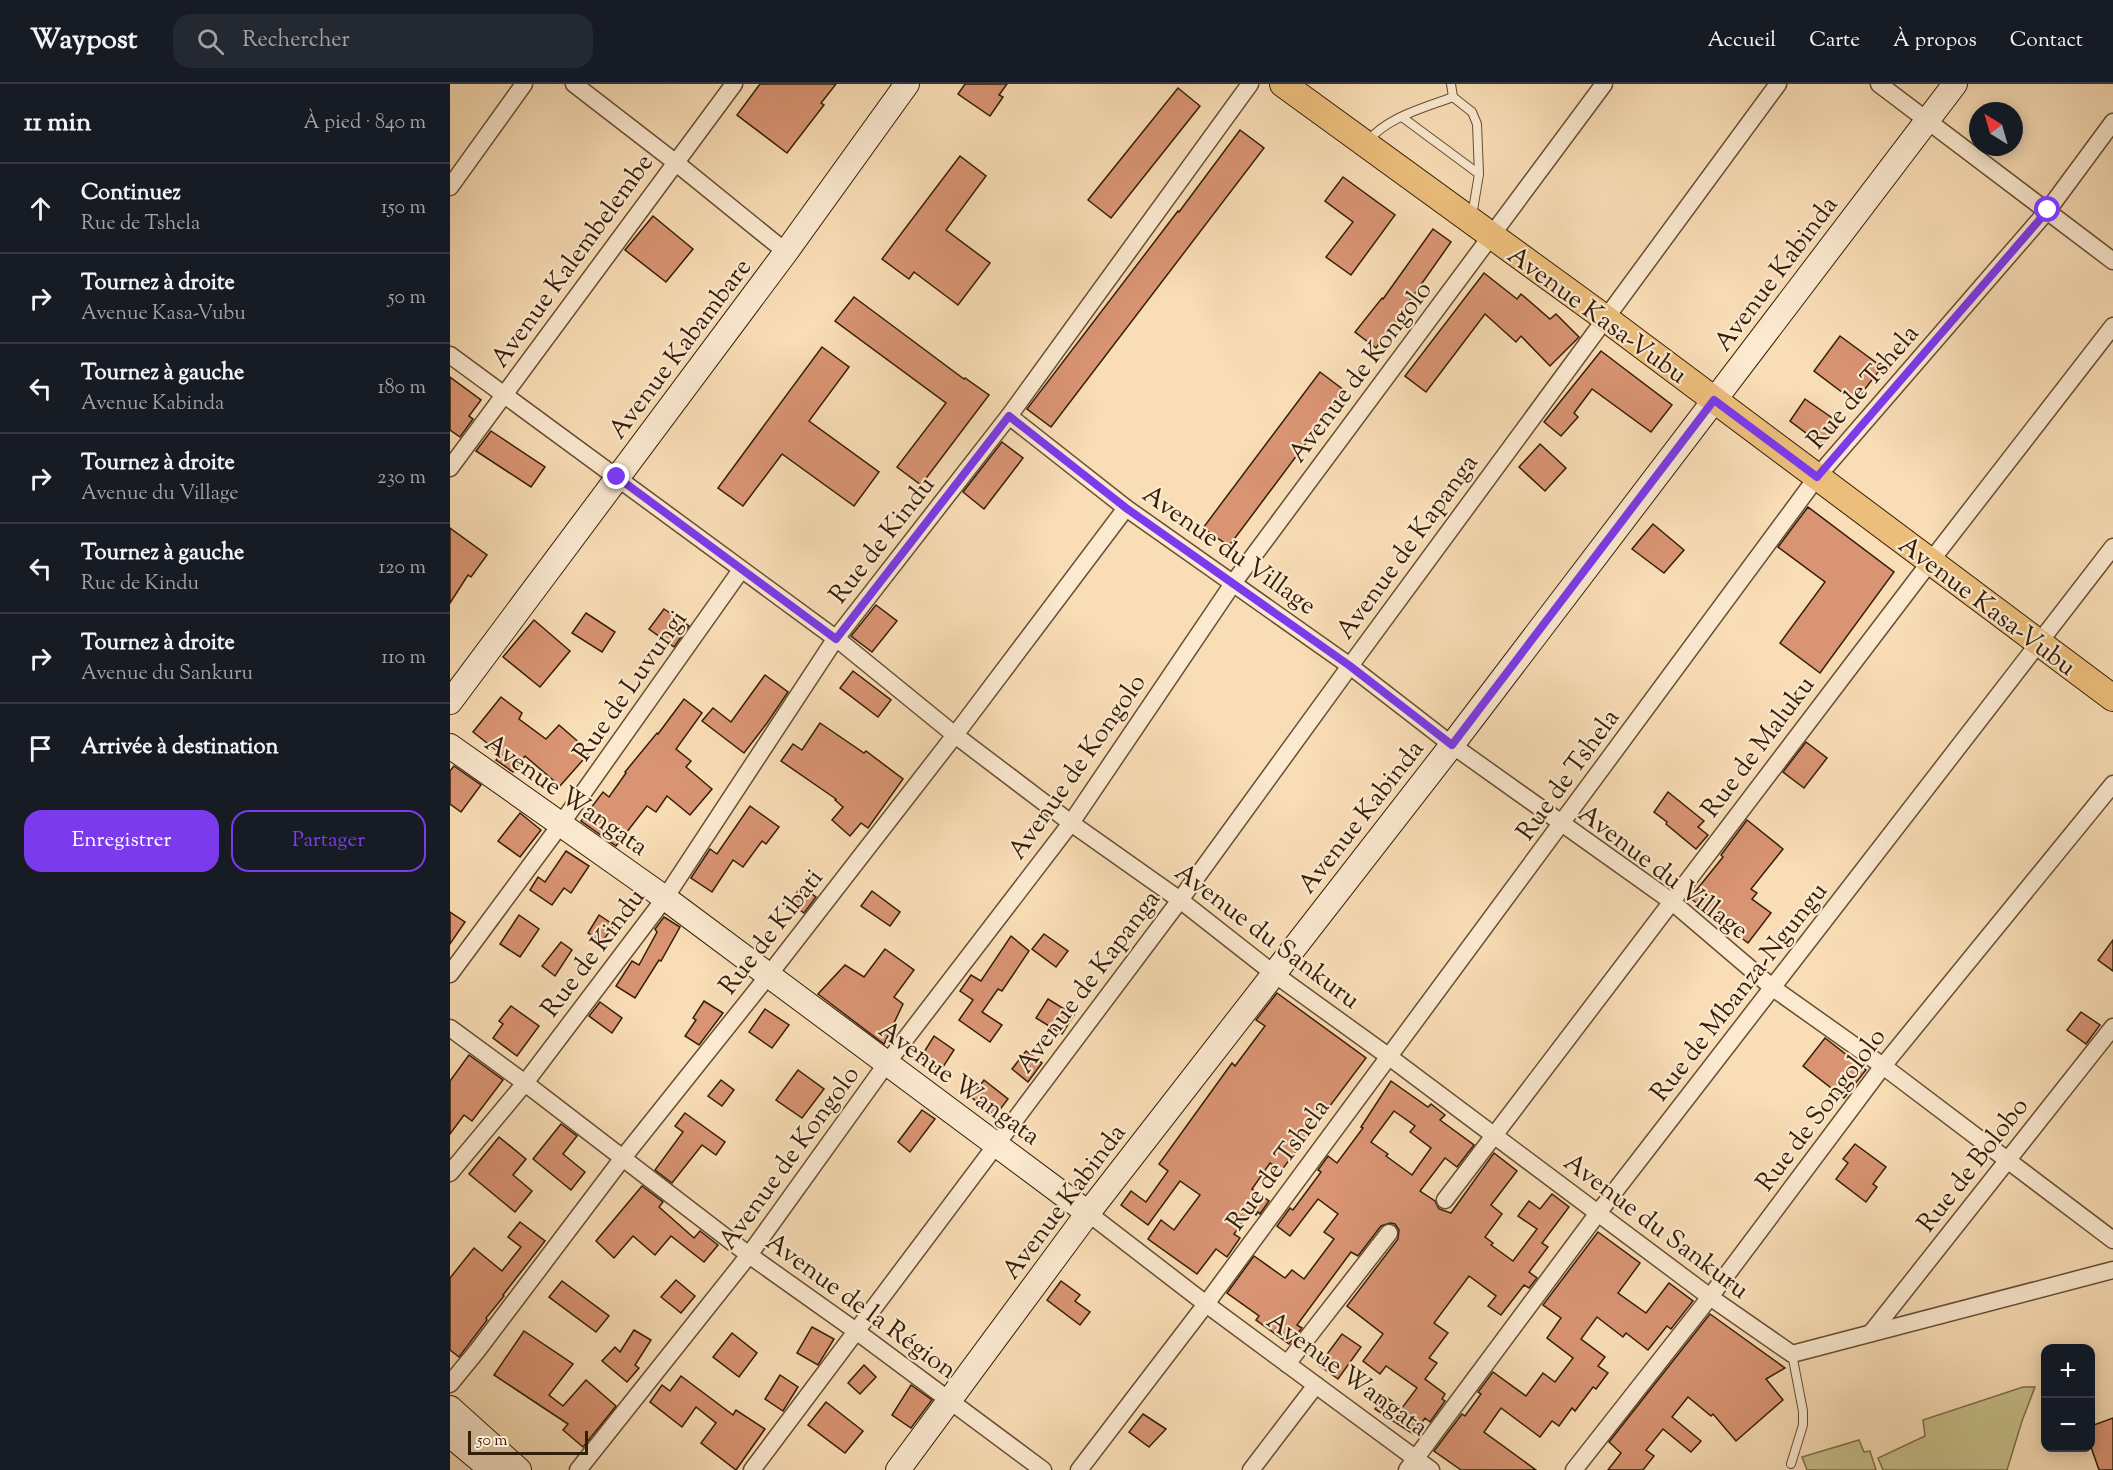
<!DOCTYPE html>
<html lang="fr">
<meta charset="utf-8">
<style>
:root{--surface:#171b24;--page:#242831;--text:#f1f3f6;--muted:#9ea1a6;--line:#363941;--accent:#7c3aed}
body{margin:0;font-family:"Sorts Mill Goudy",serif;background:var(--page);color:var(--text)}
.controls{position:absolute;right:18px;bottom:18px;display:grid;overflow:hidden;border-radius:12px;box-shadow:0 3px 15px #0003}
.controls button{width:54px;height:54px;display:grid;place-items:center;padding:0;border:0;border-bottom:2px solid var(--line);background:var(--surface);color:var(--text);font:30px sans-serif}
.compass{position:absolute;left:1519px;top:18px;width:54px;height:54px;border-radius:50%;background:var(--surface);box-shadow:0 3px 15px #0003;rotate:323deg}
.scale{position:absolute;left:18px;bottom:15px;width:120px;box-sizing:border-box;padding-left:6px;border:3px solid #351e06;border-top:0;font-size:16px;line-height:21px;white-space:nowrap;color:#351e06;-webkit-text-stroke:4px #fbe9d0;paint-order:stroke}
.stop{position:absolute;width:18px;height:18px;margin:-14px;border:4px solid #7c3aed;border-radius:50%;background:#fff}
.stop.end{background:#7c3aed;border-color:#fff;box-shadow:0 2px 6px #0008}
.list{margin:0;padding:0;list-style:none}
h2{display:flex;justify-content:space-between;align-items:center;height:78px;margin:0;padding:0 24px;font-size:26px}
h2 small{font-size:20px;font-weight:400;color:var(--muted)}
.list li{display:grid;grid-template-columns:39px 1fr auto;gap:18px;align-items:center;box-sizing:border-box;height:90px;padding:0 24px;border-top:2px solid var(--line)}
.list b{display:block;font-size:22px;white-space:nowrap}
.list p{margin:0;font-size:20px;white-space:nowrap;color:var(--muted)}
.list em{font-size:20px;font-style:normal;color:var(--muted)}
.actions{display:flex;gap:12px;padding:18px 24px}
.actions a{flex:1;padding:14px 0;border:2px solid var(--accent);border-radius:18px;text-align:center;font-size:21px;color:var(--accent)}
.actions .main{background:var(--accent);color:#fff}
.icon{flex:none;width:33px;height:33px;fill:none;stroke:currentColor;stroke-width:2;stroke-linecap:round;stroke-linejoin:round}
.map{position:relative;flex:none;width:1663px;height:1386px;overflow:hidden}
header{display:flex;align-items:center;gap:36px;box-sizing:border-box;height:84px;padding:0 30px;background:var(--surface);border-bottom:2px solid var(--line)}
header strong{font-size:28px}
nav{display:flex;gap:33px;margin-inline-start:auto;font-size:21px}
.search{width:420px;height:54px;background:var(--page);display:flex;align-items:center;gap:15px;box-sizing:border-box;padding:0 21px;border-radius:18px;color:var(--muted);font-size:22px}
main{display:flex}
aside{flex:1;background:var(--surface)}
.map>svg:first-child{display:block}
.green{fill:#c5bf89;stroke:#7d6e48;stroke-width:1.5}
.building{fill:#d99473;stroke:#351e06;stroke-width:1.5;fill-rule:evenodd}
.lines{fill:none;stroke-linecap:round;stroke-linejoin:round}
.lane-casing{stroke:#664e32;stroke-width:10}
.street-casing{stroke:#664e32;stroke-width:19}
.secondary-casing{stroke:#351e06;stroke-width:26}
.primary-casing{stroke:#351e06;stroke-width:28}
.lane{stroke:#fbe9d0;stroke-width:8}
.street{stroke:#fbe9d0;stroke-width:16}
.secondary{stroke:#fbe9d0;stroke-width:24}
.primary{stroke:#ecbe7b;stroke-width:26}
.route{stroke:#7c3aed;stroke-width:8}
.labels{text-anchor:middle;stroke-width:4.5;stroke-linejoin:round;paint-order:stroke}
.street-label{font-size:26px;fill:#351e06;stroke:#fbe9d0}
</style>
<header>
<strong>Waypost</strong>
<div class="search"><svg class="icon" aria-label="search" viewBox="0 0 24 24"><circle cx="10" cy="10" r="6"/><path d="M15 15l6 6"/></svg>Rechercher</div>
<nav><a>Accueil</a><a>Carte</a><a>À propos</a><a>Contact</a></nav>
</header>
<main>
<aside>
<h2>11 min<small>À pied · 840 m</small></h2>
<ul class="list">
<li><svg class="icon" aria-label="ahead" viewBox="0 0 24 24"><path d="M12 20V5M6 11l6-6 6 6"/></svg><div><b>Continuez</b><p>Rue de Tshela</p></div><em>150 m</em></li>
<li><svg class="icon" aria-label="right" viewBox="0 0 24 24"><path d="M7 20v-9h11M14 6l5 5-5 5"/></svg><div><b>Tournez à droite</b><p>Avenue Kasa-Vubu</p></div><em>50 m</em></li>
<li><svg class="icon" aria-label="left" viewBox="0 0 24 24"><path d="M17 20v-9H6M10 6l-5 5 5 5"/></svg><div><b>Tournez à gauche</b><p>Avenue Kabinda</p></div><em>180 m</em></li>
<li><svg class="icon" aria-label="right" viewBox="0 0 24 24"><path d="M7 20v-9h11M14 6l5 5-5 5"/></svg><div><b>Tournez à droite</b><p>Avenue du Village</p></div><em>230 m</em></li>
<li><svg class="icon" aria-label="left" viewBox="0 0 24 24"><path d="M17 20v-9H6M10 6l-5 5 5 5"/></svg><div><b>Tournez à gauche</b><p>Rue de Kindu</p></div><em>120 m</em></li>
<li><svg class="icon" aria-label="right" viewBox="0 0 24 24"><path d="M7 20v-9h11M14 6l5 5-5 5"/></svg><div><b>Tournez à droite</b><p>Avenue du Sankuru</p></div><em>110 m</em></li>
<li><svg class="icon" aria-label="arrive" viewBox="0 0 24 24"><path d="M6 21V4h12l-3 4 3 4H6"/></svg><div><b>Arrivée à destination</b></div></li>
</ul>
<div class="actions"><a class="main">Enregistrer</a><a>Partager</a></div>
</aside>
<div class="map">
<svg width="1663" height="1386" viewBox="0 0 1663 1386">
<rect width="100%" height="100%" fill="#f9ddb6"/>
<filter id="stains"><feTurbulence type="fractalNoise" baseFrequency=".00333" numOctaves="4"/><feColorMatrix values="0 0 0 0 .2 0 0 0 0 .09 0 0 0 0 .02 0 0 0 .5 -.17"/></filter>
<radialGradient id="worn" r=".72"><stop offset=".6" stop-color="#630" stop-opacity="0"/><stop offset="1" stop-color="#630" stop-opacity=".3"/></radialGradient>
<!-- green -->
<g class="green">
<polygon points="1573,1303 1585,1303 1572,1337 1557,1386 1433,1386 1428,1374 1475,1352 1473,1336"/>
<polygon points="1409,1356 1414,1368 1420,1367 1426,1386 1357,1386 1352,1373"/>
</g>
<!-- building -->
<g class="building">
<polygon points="310,0 386,0 371,19 374,21 337,69 287,31"/>
<polygon points="515,0 557,0 549,11 553,13 540,32 508,10"/>
<polygon points="728,4 750,22 661,134 638,116"/>
<polygon points="790,46 814,64 601,343 577,325 728,127 729,128"/>
<polygon points="510,72 536,92 496,146 540,179 508,221 464,188 459,195 432,175"/>
<polygon points="893,93 945,131 901,191 876,173 903,138 875,117"/>
<polygon points="203,132 243,165 216,198 175,166"/>
<polygon points="983,145 1001,158 951,229 952,230 926,264 905,248 932,214 933,215"/>
<polygon points="1034,189 1067,215 1071,210 1100,235 1106,230 1129,253 1100,282 1071,252 1066,258 1035,230 976,308 955,292"/>
<polygon points="404,213 514,295 515,294 539,311 471,401 447,383 496,319 385,237"/>
<polygon points="1390,252 1432,283 1405,318 1364,287"/>
<polygon points="372,263 399,283 359,337 429,388 404,422 332,370 293,422 268,404"/>
<polygon points="1151,267 1222,321 1201,348 1142,305 1124,329 1128,333 1111,352 1094,338"/>
<polygon points="870,288 895,307 779,462 753,444"/>
<polygon points="0,293 31,316 19,332 23,335 10,353 0,346"/>
<polygon points="1355,315 1388,338 1372,361 1340,337"/>
<polygon points="41,347 95,383 81,403 26,367"/>
<polygon points="552,358 573,374 534,425 513,408"/>
<polygon points="1090,360 1116,384 1095,407 1069,383"/>
<polygon points="1358,423 1444,488 1370,589 1330,559 1375,498 1328,463"/>
<polygon points="1203,440 1234,466 1214,489 1182,465"/>
<polygon points="0,444 37,471 21,493 18,491 0,519"/>
<polygon points="426,521 447,537 422,568 401,552"/>
<polygon points="214,525 239,542 224,563 199,545"/>
<polygon points="136,529 165,548 152,568 122,549"/>
<polygon points="84,536 120,567 90,603 53,573"/>
<polygon points="403,587 441,616 428,633 390,604"/>
<polygon points="315,591 338,608 317,639 294,669 252,637 263,624 281,638"/>
<polygon points="51,613 72,629 69,635 96,655 109,641 140,668 110,702 75,672 63,688 46,676 51,670 23,648"/>
<polygon points="234,615 252,629 226,665 241,677 236,683 262,705 240,731 217,712 206,728 197,722 166,762 131,737 153,708 159,713 176,689 175,688 207,649 208,650"/>
<polygon points="370,639 414,669 416,667 453,695 418,744 411,739 400,752 382,736 393,723 385,716 386,715 331,677 343,660 352,666"/>
<polygon points="1356,658 1377,674 1354,704 1333,688"/>
<polygon points="4,682 31,701 11,728 0,720 0,687"/>
<polygon points="1218,708 1254,737 1248,743 1258,751 1246,765 1216,740 1217,738 1204,728"/>
<polygon points="300,722 329,743 316,760 312,757 293,783 283,776 262,808 241,794 260,765 267,770"/>
<polygon points="70,729 91,746 70,773 48,757"/>
<polygon points="1297,736 1333,765 1301,805 1307,809 1302,815 1321,829 1298,859 1240,814 1273,773 1271,771"/>
<polygon points="116,767 139,782 121,809 114,804 102,821 80,806 88,793 95,798"/>
<polygon points="351,802 366,813 354,829 340,819"/>
<polygon points="422,807 450,828 440,842 411,822"/>
<polygon points="0,828 15,838 0,860"/>
<polygon points="69,831 89,845 70,873 50,860"/>
<polygon points="149,831 164,841 152,858 138,849"/>
<polygon points="214,833 230,843 211,877 209,876 185,914 166,902 182,877 189,881 207,848 205,845"/>
<polygon points="594,850 618,867 606,883 582,865"/>
<polygon points="561,852 579,867 552,907 548,905 532,928 552,941 540,958 509,936 523,916 510,907 521,891 531,897"/>
<polygon points="1663,856 1663,887 1648,876"/>
<polygon points="111,858 122,866 105,892 92,882"/>
<polygon points="435,865 464,886 444,913 453,920 434,960 368,910 395,881 414,893"/>
<polygon points="827,909 916,974 831,1087 820,1079 802,1105 819,1117 810,1130 808,1128 806,1131 801,1127 784,1150 790,1154 777,1173 766,1165 747,1190 698,1155 711,1136 724,1146 750,1111 730,1097 698,1141 671,1121 681,1107 696,1118 718,1087 709,1080 782,979 785,982 815,942 806,936"/>
<polygon points="598,915 624,931 612,950 586,934"/>
<polygon points="254,917 273,929 249,961 235,952 246,936 243,934"/>
<polygon points="150,918 172,934 162,949 139,932"/>
<polygon points="61,922 89,942 67,972 43,954 53,940 49,937"/>
<polygon points="315,925 339,941 322,964 299,948"/>
<polygon points="1631,928 1650,941 1636,960 1617,946"/>
<polygon points="484,952 504,966 491,986 471,973"/>
<polygon points="1375,954 1416,986 1394,1014 1353,982"/>
<polygon points="576,967 592,979 578,998 562,985"/>
<polygon points="19,971 53,996 22,1037 14,1031 0,1050 0,997"/>
<polygon points="348,986 374,1005 352,1034 326,1016"/>
<polygon points="271,996 284,1006 272,1022 258,1012"/>
<polygon points="534,996 558,1015 545,1032 521,1013"/>
<path d="M941 997 978 1023 981 1020 995 1031 990 1036 1024 1061 1007 1083 995 1074 970 1107 985 1117 989 1125 1001 1129 1044 1069 1067 1087 1041 1121 1052 1130 1035 1153 1043 1159 1041 1161 1063 1177 1087 1145 1068 1132 1079 1117 1090 1125 1102 1110 1119 1123 1092 1159 1098 1163 1079 1188 1087 1194 1079 1204 1074 1201 1051 1231 1038 1222 1046 1212 1019 1192 984 1239 998 1249 979 1274 987 1279 975 1295 995 1310 992 1315 995 1317 980 1338 975 1334 963 1350 925 1325 935 1312 952 1324 967 1304 936 1282 930 1290 913 1277 933 1250 897 1222 948 1155 949 1146 945 1140 940 1139 931 1142 908 1172 901 1168 847 1241 852 1244 839 1260 806 1236 809 1232 777 1209 804 1172 835 1194 842 1186 854 1195 884 1155 874 1148 888 1130 868 1115 840 1152 827 1142 840 1124 843 1126 871 1088 868 1086 878 1072 887 1079 913 1044 911 1043ZM944 1027 965 1042 960 1048 981 1064 962 1091 936 1072 938 1070 921 1058Z"/>
<polygon points="472,1026 485,1035 460,1068 448,1058"/>
<polygon points="235,1029 275,1058 266,1071 252,1061 222,1099 205,1086 233,1048 225,1042"/>
<polygon points="111,1040 127,1052 113,1070 135,1088 121,1106 83,1075"/>
<polygon points="49,1053 76,1075 63,1091 82,1107 65,1128 19,1090"/>
<polygon points="1405,1060 1436,1083 1423,1100 1427,1103 1416,1118 1386,1095 1398,1079 1393,1075"/>
<polygon points="192,1102 213,1118 209,1123 244,1154 250,1147 268,1161 254,1178 221,1152 205,1171 183,1152 164,1174 146,1157"/>
<polygon points="70,1138 95,1157 53,1211 54,1212 36,1234 37,1236 9,1273 0,1266 0,1194 24,1164 52,1187 71,1163 58,1153"/>
<polygon points="1148,1148 1190,1179 1168,1209 1196,1229 1219,1199 1243,1217 1221,1245 1217,1242 1198,1266 1176,1249 1173,1253 1147,1233 1131,1255 1155,1273 1148,1282 1158,1289 1146,1305 1143,1303 1125,1327 1122,1324 1109,1342 1102,1337 1090,1353 1051,1324 1034,1348 1086,1386 1011,1386 984,1367 1012,1330 1015,1332 1031,1310 1028,1308 1043,1288 1076,1312 1093,1289 1105,1298 1123,1274 1097,1254 1111,1234 1093,1221"/>
<polygon points="226,1196 245,1212 231,1229 211,1213"/>
<polygon points="112,1197 159,1232 146,1248 99,1213"/>
<polygon points="611,1197 630,1211 625,1217 640,1228 630,1241 597,1216"/>
<polygon points="1260,1230 1335,1284 1316,1295 1333,1316 1286,1357 1263,1330 1261,1332 1238,1313 1222,1333 1251,1357 1241,1368 1213,1345 1196,1366 1204,1372 1193,1386 1158,1386 1171,1369 1159,1358"/>
<polygon points="362,1243 384,1255 368,1281 347,1269"/>
<polygon points="184,1246 201,1256 185,1281 189,1284 177,1298 152,1277 165,1263 170,1268"/>
<polygon points="74,1247 123,1280 99,1311 113,1322 136,1296 166,1322 133,1363 113,1346 118,1340 44,1291"/>
<polygon points="282,1249 307,1269 289,1293 263,1273"/>
<polygon points="892,1250 911,1263 888,1295 869,1281"/>
<polygon points="414,1281 426,1293 410,1310 398,1299"/>
<polygon points="330,1291 348,1303 333,1327 315,1315"/>
<polygon points="231,1292 283,1331 286,1326 315,1345 286,1386 251,1359 266,1339 246,1323 232,1343 200,1318 212,1301 220,1307"/>
<polygon points="461,1301 482,1316 461,1344 442,1331"/>
<polygon points="376,1318 413,1347 395,1369 358,1341"/>
<polygon points="693,1330 716,1345 699,1363 679,1348"/>
<polygon points="1663,1334 1663,1386 1649,1386 1641,1363 1641,1342"/>
</g>
<g class="lines">
<defs>
<g id="lane">
<polyline points="1001,0 1003,13 1022,28 1027,40 1029,90"/>
<polyline points="952,33 1029,90 1022,132"/>
<path d="M917 58C937 33 974 24 1003 13"/>
<polyline points="1341,1380 1353,1341 1353,1327 1342,1270"/>
</g>
<g id="street">
<polyline points="124,0 225,78 336,168"/>
<polyline points="1429,0 1663,177"/>
<polyline points="0,103 74,0"/>
<polyline points="0,271 392,559 505,651 621,739 730,816 823,889 938,972 1260,1213 1342,1270 1663,1186"/>
<polyline points="559,332 676,424 900,582 1002,661 1221,817 1323,904 1433,982 1663,1156"/>
<polyline points="0,384 284,0"/>
<polyline points="0,890 111,740 291,486"/>
<polyline points="0,944 75,999 299,1171 406,1247 593,1386"/>
<polyline points="0,1089 75,999 215,814 384,557 559,332 800,0"/>
<polyline points="995,1116 1480,478 1663,242"/>
<polyline points="638,1129 756,1220 981,1386"/>
<polyline points="1421,1249 1663,943"/>
<polyline points="837,1280 939,1149"/>
<polyline points="0,1300 27,1267 172,1075 318,892 505,651 676,424"/>
<polyline points="128,1386 299,1171 437,979 621,739 784,498 1154,0"/>
<polyline points="302,1386 730,816 900,582 1328,0"/>
<polyline points="629,1386 756,1220 1367,393 1598,126 1663,38"/>
<polyline points="801,1386 866,1301"/>
<polyline points="957,1386 1148,1129 1663,463"/>
<polyline points="1124,1386 1260,1213 1433,982 1663,700"/>
</g>
<g id="secondary">
<polyline points="0,618 336,168 457,0"/>
<polyline points="0,662 215,814 638,1129"/>
<polyline points="0,1324 69,1386"/>
<polyline points="0,1351 42,1386"/>
<polyline points="448,1386 638,1129 1002,661 1505,0"/>
</g>
<polyline id="primary" points="833,0 1155,234 1663,614"/>
</defs>
<!-- lane casing -->
<use href="#lane" class="lane-casing"/>
<!-- street casing -->
<use href="#street" class="street-casing"/>
<!-- secondary casing -->
<use href="#secondary" class="secondary-casing"/>
<!-- primary casing -->
<use href="#primary" class="primary-casing"/>
<!-- lane -->
<use href="#lane" class="lane"/>
<!-- street -->
<use href="#street" class="street"/>
<!-- secondary -->
<use href="#secondary" class="secondary"/>
<!-- primary -->
<use href="#primary" class="primary"/>
</g>
<g class="lines">
<!-- route -->
<polyline class="route" points="167,393 386,555 559,332 676,424 900,582 1002,661 1264,316 1367,393 1598,126"/>
</g>
<g class="labels">
<!-- street labels -->
<g class="street-label">
<text transform="translate(121 176) rotate(-54)" y="9">Avenue Kalembelembe</text>
<text transform="translate(1325 189) rotate(-53)" y="9">Avenue Kabinda</text>
<text transform="translate(1148 230) rotate(36)" y="9">Avenue Kasa-Vubu</text>
<text transform="translate(229 264) rotate(-53)" y="9">Avenue Kabambare</text>
<text transform="translate(909 287) rotate(-53)" y="9">Avenue de Kongolo</text>
<text transform="translate(1412 302) rotate(-49)" y="9">Rue de Tshela</text>
<text transform="translate(431 455) rotate(-52)" y="9">Rue de Kindu</text>
<text transform="translate(956 462) rotate(-54)" y="9">Avenue de Kapanga</text>
<text transform="translate(780 465) rotate(35)" y="9">Avenue du Village</text>
<text transform="translate(1538 521) rotate(37)" y="9">Avenue Kasa-Vubu</text>
<text transform="translate(179 601) rotate(-55)" y="9">Rue de Luvungi</text>
<text transform="translate(1307 662) rotate(-53)" y="9">Rue de Maluku</text>
<text transform="translate(626 682) rotate(-55)" y="9">Avenue de Kongolo</text>
<text transform="translate(1117 690) rotate(-54)" y="9">Rue de Tshela</text>
<text transform="translate(117 710) rotate(35)" y="9">Avenue Wangata</text>
<text transform="translate(910 732) rotate(-52)" y="9">Avenue Kabinda</text>
<text transform="translate(1214 787) rotate(37)" y="9">Avenue du Village</text>
<text transform="translate(320 847) rotate(-52)" y="9">Rue de Kibati</text>
<text transform="translate(818 851) rotate(37)" y="9">Avenue du Sankuru</text>
<text transform="translate(142 868) rotate(-53)" y="9">Rue de Kindu</text>
<text transform="translate(637 897) rotate(-53)" y="9">Avenue de Kapanga</text>
<text transform="translate(1288 907) rotate(-52)" y="9">Rue de Mbanza-Ngungu</text>
<text transform="translate(510 998) rotate(36)" y="9">Avenue Wangata</text>
<text transform="translate(1370 1025) rotate(-53)" y="9">Rue de Songololo</text>
<text transform="translate(338 1073) rotate(-54)" y="9">Avenue de Kongolo</text>
<text transform="translate(827 1080) rotate(-54)" y="9">Rue de Tshela</text>
<text transform="translate(1522 1080) rotate(-52)" y="9">Rue de Bolobo</text>
<text transform="translate(613 1117) rotate(-53)" y="9">Avenue Kabinda</text>
<text transform="translate(1207 1141) rotate(37)" y="9">Avenue du Sankuru</text>
<text transform="translate(412 1221) rotate(36)" y="9">Avenue de la Région</text>
<text transform="translate(898 1289) rotate(36)" y="9">Avenue Wangata</text>
</g>
</g>
<rect width="100%" height="100%" filter="url(#stains)"/>
<rect width="100%" height="100%" fill="url(#worn)"/>
</svg>
<div class="controls">
<button>+</button>
<button>−</button>
</div>
<svg class="compass" viewBox="-18 -18 36 36"><path d="M0-13l5 13h-10z" fill="#e53935"/><path d="M0 13l5-13h-10z" fill="#9ea1a6"/></svg>
<div class="scale">50 m</div>
<div class="stop" style="left:1598px;top:126px"></div>
<div class="stop end" style="left:167px;top:393px"></div>
</div>
</main>
